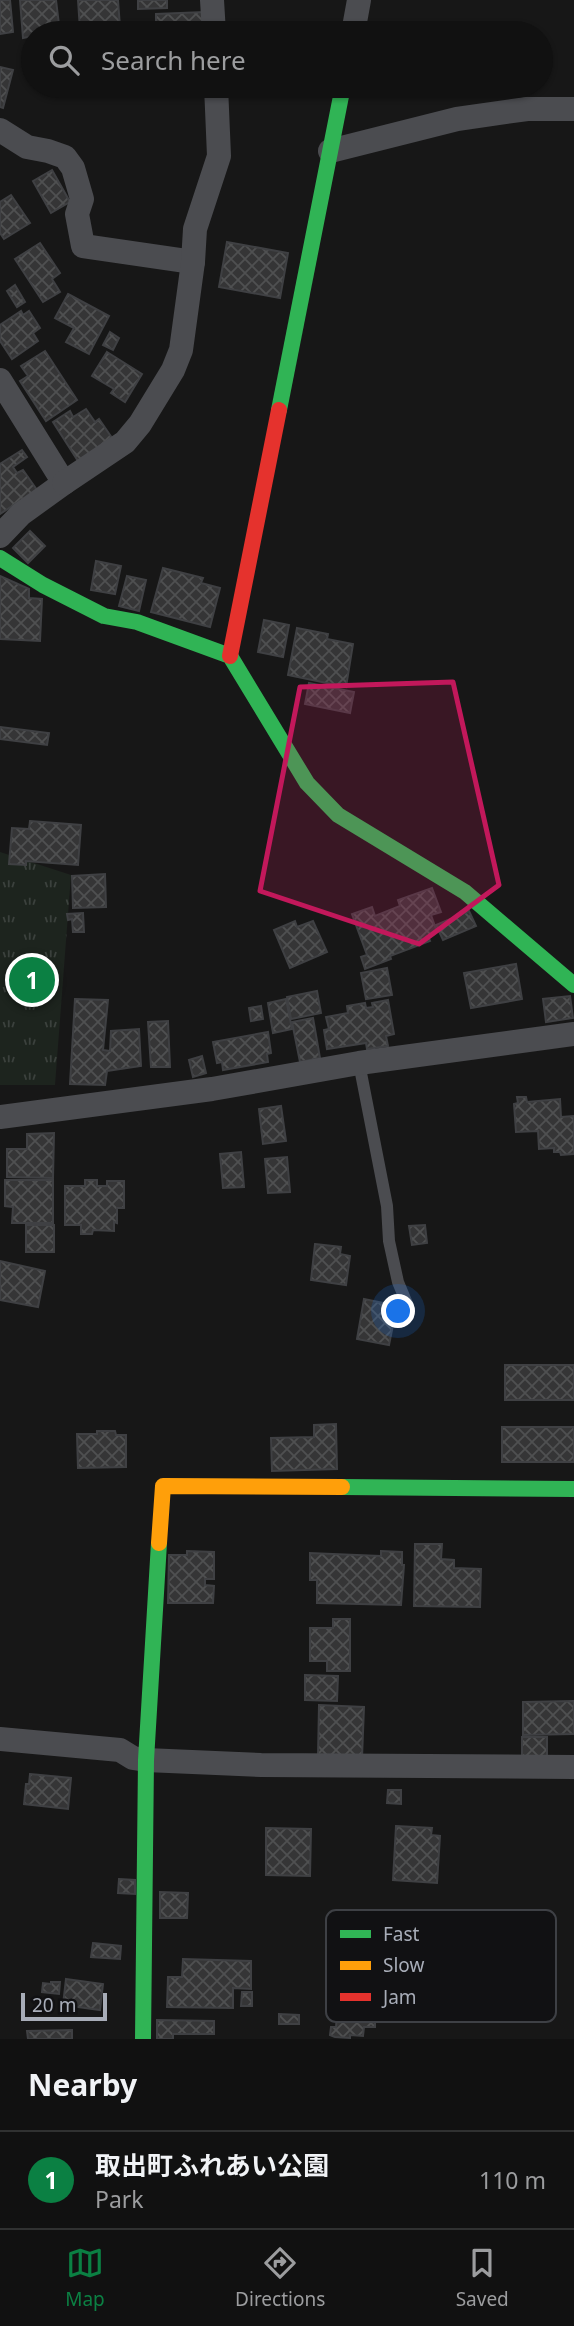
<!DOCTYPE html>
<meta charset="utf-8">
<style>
:root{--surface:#111;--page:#1e1f1f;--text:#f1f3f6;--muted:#9c9d9f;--line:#303131;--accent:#0b8043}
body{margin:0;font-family:"Noto Sans","Noto Sans JP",sans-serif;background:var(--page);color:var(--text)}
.scale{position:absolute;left:21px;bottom:18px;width:86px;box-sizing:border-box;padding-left:7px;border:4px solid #a8adb8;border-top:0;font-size:19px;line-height:24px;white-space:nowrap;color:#a8adb8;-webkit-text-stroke:5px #111113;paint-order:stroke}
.you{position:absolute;left:399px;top:1312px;width:24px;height:24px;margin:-18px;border:5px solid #fff;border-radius:50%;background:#1a73e8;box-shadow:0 0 0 10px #1a73e833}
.badge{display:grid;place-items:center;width:46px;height:46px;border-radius:50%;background:var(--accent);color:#fff;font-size:23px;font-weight:700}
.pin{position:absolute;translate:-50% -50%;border:4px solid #fff;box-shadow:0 2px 7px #0006}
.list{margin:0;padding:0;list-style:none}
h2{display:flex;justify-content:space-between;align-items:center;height:91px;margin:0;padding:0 28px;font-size:30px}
h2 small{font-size:23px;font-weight:400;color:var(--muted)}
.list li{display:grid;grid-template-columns:46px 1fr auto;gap:21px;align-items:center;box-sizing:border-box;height:98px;padding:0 28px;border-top:2px solid var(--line)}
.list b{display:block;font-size:26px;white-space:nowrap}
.list p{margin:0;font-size:23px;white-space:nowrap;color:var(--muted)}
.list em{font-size:23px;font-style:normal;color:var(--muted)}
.icon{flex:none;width:38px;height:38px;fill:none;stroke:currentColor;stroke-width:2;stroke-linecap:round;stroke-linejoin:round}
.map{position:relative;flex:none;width:574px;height:2039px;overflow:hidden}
.search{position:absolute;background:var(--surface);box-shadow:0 2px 5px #0004;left:21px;right:21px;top:21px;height:77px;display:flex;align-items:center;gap:18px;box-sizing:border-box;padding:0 24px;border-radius:38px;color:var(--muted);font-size:26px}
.sheet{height:189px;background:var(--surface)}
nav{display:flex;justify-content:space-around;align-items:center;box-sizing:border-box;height:98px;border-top:2px solid var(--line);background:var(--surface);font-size:19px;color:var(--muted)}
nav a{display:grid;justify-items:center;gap:4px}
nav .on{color:var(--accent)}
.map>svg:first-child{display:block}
.grass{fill:url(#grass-tufts)}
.building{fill:url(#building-cross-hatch);stroke:#3f4043;stroke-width:2}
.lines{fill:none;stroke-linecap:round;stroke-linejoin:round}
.lane{stroke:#4b4c50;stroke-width:12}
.street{stroke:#4b4c50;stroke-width:24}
.fast{stroke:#30b455;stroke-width:16}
.slow{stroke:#ff9f0a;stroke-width:16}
.jam{stroke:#e5322d;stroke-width:16}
.marked{fill:#c2185b;fill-opacity:0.2;stroke:#c2185b;stroke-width:5;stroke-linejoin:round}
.key{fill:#111113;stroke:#3e4045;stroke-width:2}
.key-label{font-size:19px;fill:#a8adb8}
</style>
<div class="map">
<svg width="574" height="2039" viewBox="0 0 574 2039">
<defs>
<pattern id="grass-tufts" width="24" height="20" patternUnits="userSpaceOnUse" patternTransform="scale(1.75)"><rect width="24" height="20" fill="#1d241e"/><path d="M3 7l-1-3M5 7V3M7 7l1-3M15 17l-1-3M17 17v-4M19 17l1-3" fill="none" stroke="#3b413d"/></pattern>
<pattern id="building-cross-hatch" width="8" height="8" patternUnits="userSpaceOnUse" patternTransform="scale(1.75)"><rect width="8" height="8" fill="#353536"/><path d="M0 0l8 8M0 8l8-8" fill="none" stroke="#4f5051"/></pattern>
</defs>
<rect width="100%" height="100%" fill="#171717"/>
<!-- grass -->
<polygon class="grass" points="0,852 71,875 55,1085 0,1085"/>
<!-- building -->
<g class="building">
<polygon points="0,0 10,0 13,32 0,34"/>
<polygon points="20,0 56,0 60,33 33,33 33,36 23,38"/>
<polygon points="78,0 118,0 120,27 80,30"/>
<polygon points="138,0 167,0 167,8 138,9"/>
<polygon points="204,12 204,33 156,33 156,14"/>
<polygon points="0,67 13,70 3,108 0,107"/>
<polygon points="52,170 70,202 51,213 33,181"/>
<polygon points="11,195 30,223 4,239 0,233 0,202"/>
<polygon points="227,242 288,253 280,298 219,287"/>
<polygon points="40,243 60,273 52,279 60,292 43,302 15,259"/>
<polygon points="15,285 25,302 17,307 7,291"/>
<polygon points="68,294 109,316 89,354 66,342 74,328 55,318"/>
<polygon points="21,311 23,315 29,311 40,328 33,333 38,341 12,359 0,341 0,325"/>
<polygon points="110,332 119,338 113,350 103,345"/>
<polygon points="45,351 77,400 46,421 20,381 28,376 21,366"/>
<polygon points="107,352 142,374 125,402 111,393 114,389 92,376"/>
<polygon points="86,409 95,422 99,419 112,438 78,461 53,422 70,411 73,417"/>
<polygon points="22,450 27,457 13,467 17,473 23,470 37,490 0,514 0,464"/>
<polygon points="30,531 45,546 28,563 13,548"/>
<polygon points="96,561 121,566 115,594 91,590"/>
<polygon points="163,568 203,578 201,583 220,588 210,627 151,612"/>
<polygon points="0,576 29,589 29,598 42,599 40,641 0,639"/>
<polygon points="127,576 146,580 139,611 119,606"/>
<polygon points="264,620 289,625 283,657 258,652"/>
<polygon points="297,628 328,634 327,639 353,644 346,687 288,675"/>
<polygon points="309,683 354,692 350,713 305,704"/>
<polygon points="0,727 49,733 47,745 0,739"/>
<polygon points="30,821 81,825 78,865 26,861 26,865 9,864 12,828 29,829"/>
<polygon points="105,874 106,907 73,908 72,876"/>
<polygon points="432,888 441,912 431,915 437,932 428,936 430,941 390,956 391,959 365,969 361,957 367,955 352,914 372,907 375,916 400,906 398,900"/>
<polygon points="469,911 476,926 443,940 436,925"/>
<polygon points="83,913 84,932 73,932 72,919 68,920 67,914"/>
<polygon points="295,921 297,927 313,921 327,952 290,968 274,930"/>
<polygon points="516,964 522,999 471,1008 464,973"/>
<polygon points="387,968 392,995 366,999 361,973"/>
<polygon points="317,991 321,1013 291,1019 287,997"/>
<polygon points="570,996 573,1018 546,1022 543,999"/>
<polygon points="75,999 108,1000 103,1050 110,1051 111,1031 139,1029 141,1066 107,1071 105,1085 70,1084"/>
<polygon points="286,999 292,1029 273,1033 268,1003"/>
<polygon points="388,1000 394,1034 386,1036 388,1046 367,1049 366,1043 327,1049 324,1030 329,1029 326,1017 348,1013 347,1006 365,1003 366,1008 373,1007 372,1003"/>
<polygon points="261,1006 263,1019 251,1021 249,1008"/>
<polygon points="313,1018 320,1058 300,1062 292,1022"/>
<polygon points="168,1021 170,1067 151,1067 148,1022"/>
<polygon points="268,1032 271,1053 267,1054 268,1062 223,1070 222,1062 217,1063 213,1042"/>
<polygon points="202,1056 206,1073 193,1077 189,1060"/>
<polygon points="517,1097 526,1097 527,1102 560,1099 561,1117 574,1116 574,1154 561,1155 560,1152 554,1152 554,1148 539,1149 538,1131 516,1132 514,1104 518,1103"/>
<polygon points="281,1106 286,1141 263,1144 259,1109"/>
<polygon points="54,1133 53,1178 7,1177 7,1149 27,1149 27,1134"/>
<polygon points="241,1152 244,1187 223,1188 220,1154"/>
<polygon points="287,1157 290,1192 268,1193 265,1159"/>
<polygon points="5,1180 53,1180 53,1223 12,1223 13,1207 5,1206"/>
<polygon points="85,1180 97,1180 97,1186 107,1186 107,1181 124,1181 124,1208 117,1208 117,1223 114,1222 114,1231 93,1230 92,1234 81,1234 81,1225 65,1225 65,1186 85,1186"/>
<rect x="26" y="1225" width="28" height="27"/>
<polygon points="425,1225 427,1243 412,1245 409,1226"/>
<polygon points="315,1244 341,1247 340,1254 350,1256 346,1285 311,1280"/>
<polygon points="0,1261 45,1271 38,1307 0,1300"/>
<polygon points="364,1299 403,1307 399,1327 393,1325 389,1345 357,1339"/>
<rect x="505" y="1365" width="69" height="35"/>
<polygon points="336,1424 337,1469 272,1471 271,1438 314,1437 314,1425"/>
<rect x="502" y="1427" width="72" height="35"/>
<polygon points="97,1431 115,1431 116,1435 126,1435 126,1467 78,1468 77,1434 97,1434"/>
<polygon points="415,1544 442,1544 441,1559 454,1560 454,1568 481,1569 480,1607 414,1606"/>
<polygon points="187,1551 214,1552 214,1579 205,1579 205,1585 214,1586 213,1603 168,1603 169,1555 187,1555"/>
<polygon points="381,1551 402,1552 402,1565 404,1565 401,1605 317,1603 317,1580 310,1580 310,1553 381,1556"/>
<polygon points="333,1619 350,1619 350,1671 327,1671 327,1661 310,1661 310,1628 333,1628"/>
<polygon points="305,1675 338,1676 337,1701 305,1700"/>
<polygon points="574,1701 574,1734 523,1735 523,1702"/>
<polygon points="319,1705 364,1707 362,1758 318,1756"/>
<polygon points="522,1737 547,1737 547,1756 522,1757"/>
<polygon points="30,1774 71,1778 68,1809 24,1804 26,1784 29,1784"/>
<polygon points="388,1790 401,1790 401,1804 387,1803"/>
<polygon points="396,1826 432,1828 431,1835 440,1836 437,1883 393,1880"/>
<polygon points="266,1828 311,1829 310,1876 266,1875"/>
<polygon points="119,1879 135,1880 135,1894 118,1893"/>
<polygon points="160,1892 188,1893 187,1918 160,1918"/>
<polygon points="93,1943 121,1946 120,1959 91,1957"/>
<polygon points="183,1959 251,1961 251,1989 233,1988 233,2008 167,2007 168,1977 182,1977"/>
<polygon points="66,1979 103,1984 100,2010 63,2005"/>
<polygon points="51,1982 60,1982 59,1994 42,1992 43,1983 51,1984"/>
<polygon points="242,1992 252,1992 252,2006 241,2006"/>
<polygon points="279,2014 299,2015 299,2024 279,2024"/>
<polygon points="337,2014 375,2017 375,2027 364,2027 363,2036 350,2035 350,2038 335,2037 330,2035 331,2027 336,2027"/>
<polygon points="157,2020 214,2021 214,2034 173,2034 173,2039 157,2039"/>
<polygon points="72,2030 72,2039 28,2039 27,2031"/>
</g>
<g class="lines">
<!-- lane -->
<polyline class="lane" points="359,1063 387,1206 389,1241 398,1282 408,1306"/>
<!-- street -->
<g class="street">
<polyline points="212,0 214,33"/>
<polyline points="353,33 359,0"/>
<polyline points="0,130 27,147 48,151 65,157 73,168 82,199 77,214 83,246 193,262"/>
<polyline points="330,151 457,119 527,109 574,109"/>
<polyline points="0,380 64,483 21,514 0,536"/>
<polyline points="64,483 125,442 140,424 173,370 181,350 193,262 195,229 219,156 216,86"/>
<polyline points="0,1117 212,1089 359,1063 574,1034"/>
<polyline points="0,1739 120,1750 133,1758 146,1760 261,1765 574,1767"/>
</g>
<!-- fast -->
<g class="fast">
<polyline points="279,410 343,86"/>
<polyline points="0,558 43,585 104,616 137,622 230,656 307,783 338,815 465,892 574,985"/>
<polyline points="342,1487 574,1489"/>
<polyline points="143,2039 146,1760 159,1543"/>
</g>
<!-- slow -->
<polyline class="slow" points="159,1543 163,1486 342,1487"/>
<!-- jam -->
<polyline class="jam" points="230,656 279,410"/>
</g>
<!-- marked area -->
<path class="marked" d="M453 682 499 885 419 944 260 891 300 687Z"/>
<!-- legend -->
<rect x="326" y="1910" width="230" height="112" rx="10" class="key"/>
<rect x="340" y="1930" width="31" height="8" fill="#30b455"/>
<rect x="340" y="1961" width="31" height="9" fill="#ff9f0a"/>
<rect x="340" y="1993" width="31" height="8" fill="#e5322d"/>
<g class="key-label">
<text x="383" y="1941">Fast</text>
<text x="383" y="1972">Slow</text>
<text x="383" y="2004">Jam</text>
</g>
</svg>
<div class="scale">20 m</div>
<div class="you"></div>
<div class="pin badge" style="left:32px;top:980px">1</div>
<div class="search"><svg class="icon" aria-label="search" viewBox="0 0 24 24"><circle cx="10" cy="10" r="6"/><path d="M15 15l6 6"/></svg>Search here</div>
</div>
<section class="sheet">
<h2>Nearby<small></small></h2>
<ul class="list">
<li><span class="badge">1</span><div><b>取出町ふれあい公園</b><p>Park</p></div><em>110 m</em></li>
</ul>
</section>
<nav>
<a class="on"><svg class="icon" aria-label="map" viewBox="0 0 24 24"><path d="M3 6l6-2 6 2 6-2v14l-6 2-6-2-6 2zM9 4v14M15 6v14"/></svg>Map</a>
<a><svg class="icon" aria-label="directions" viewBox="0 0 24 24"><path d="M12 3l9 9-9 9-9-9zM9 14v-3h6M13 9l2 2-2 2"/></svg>Directions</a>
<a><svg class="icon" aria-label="saved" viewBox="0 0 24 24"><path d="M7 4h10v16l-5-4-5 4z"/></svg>Saved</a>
</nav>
